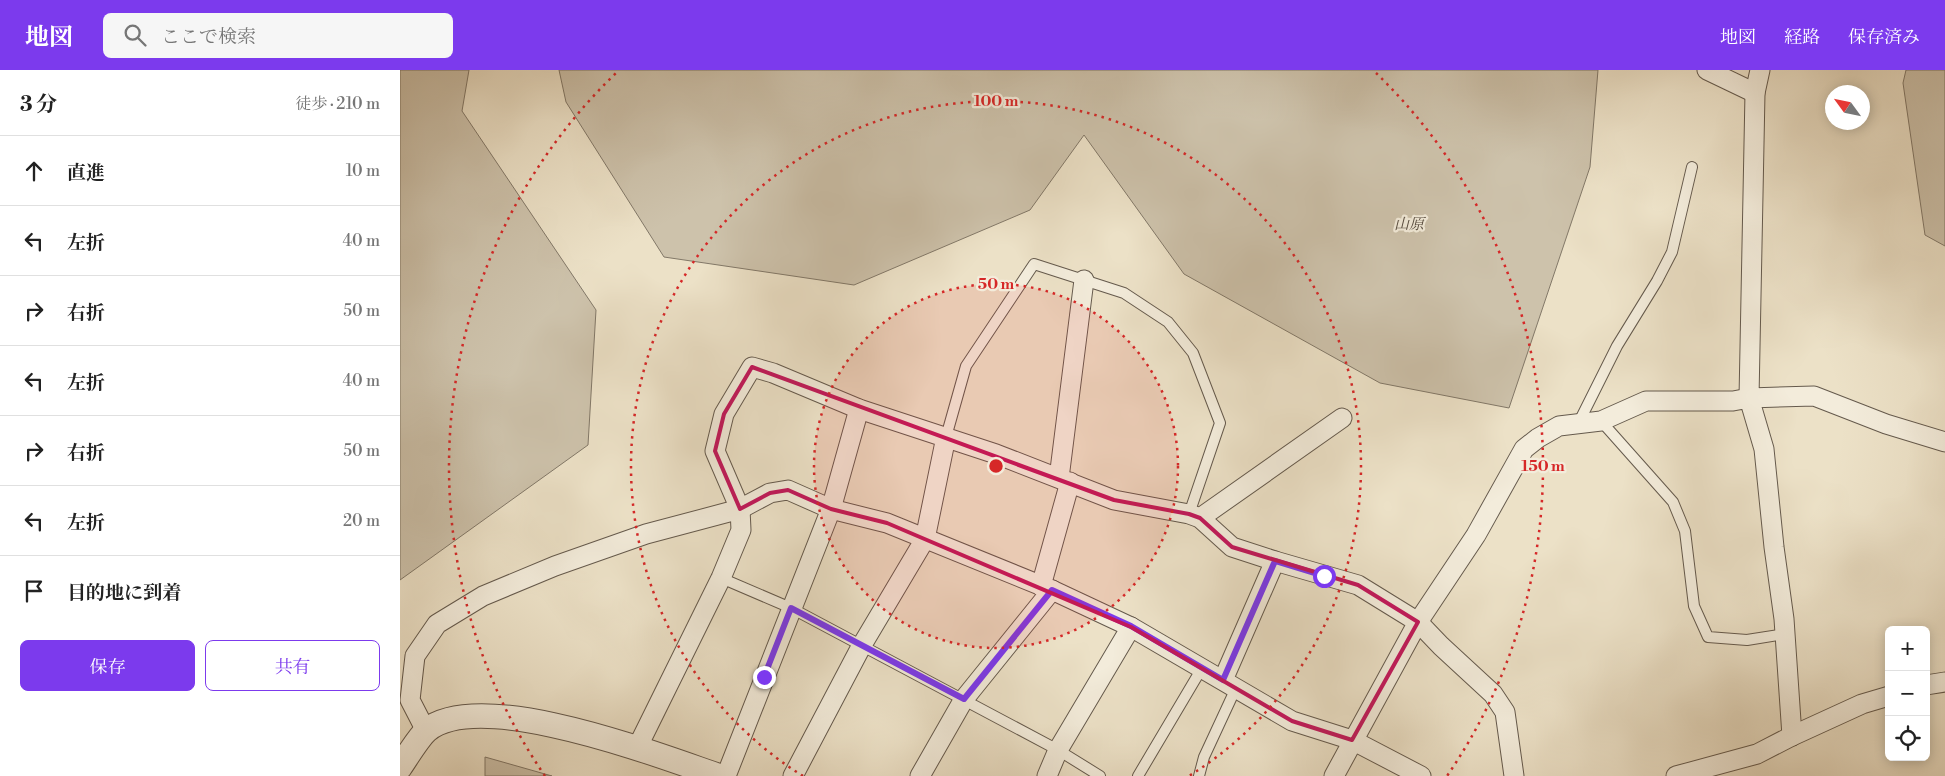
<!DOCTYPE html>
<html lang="ja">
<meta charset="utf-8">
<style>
:root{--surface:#fff;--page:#f6f6f6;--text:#222;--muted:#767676;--line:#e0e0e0;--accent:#7c3aed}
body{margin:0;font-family:"Libre Bodoni","Noto Serif JP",serif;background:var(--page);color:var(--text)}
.controls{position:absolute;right:15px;bottom:15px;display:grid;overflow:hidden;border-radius:8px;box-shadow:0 2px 12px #0003}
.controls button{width:45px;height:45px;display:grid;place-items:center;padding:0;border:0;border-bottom:1px solid var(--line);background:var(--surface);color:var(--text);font:25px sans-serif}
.compass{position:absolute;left:1425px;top:15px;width:45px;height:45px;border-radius:50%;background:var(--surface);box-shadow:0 2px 12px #0003;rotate:303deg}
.stop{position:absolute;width:15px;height:15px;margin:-11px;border:4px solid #7c3aed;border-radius:50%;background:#fff}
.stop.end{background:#7c3aed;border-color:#fff;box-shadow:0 1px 5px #0008}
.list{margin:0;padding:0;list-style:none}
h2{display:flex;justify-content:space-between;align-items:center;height:65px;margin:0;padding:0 20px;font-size:21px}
h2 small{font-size:16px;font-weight:400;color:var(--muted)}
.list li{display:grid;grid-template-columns:32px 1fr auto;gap:15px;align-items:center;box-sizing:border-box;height:70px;padding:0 20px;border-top:1px solid var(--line)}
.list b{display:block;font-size:19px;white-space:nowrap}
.list em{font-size:16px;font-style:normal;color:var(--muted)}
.actions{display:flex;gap:10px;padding:15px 20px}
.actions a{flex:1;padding:11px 0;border:1px solid var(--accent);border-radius:8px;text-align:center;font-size:18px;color:var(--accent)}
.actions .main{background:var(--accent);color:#fff}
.icon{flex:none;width:28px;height:28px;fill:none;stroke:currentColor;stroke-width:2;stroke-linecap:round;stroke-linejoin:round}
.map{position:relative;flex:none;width:1545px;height:706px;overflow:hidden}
header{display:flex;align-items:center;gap:30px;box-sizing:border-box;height:70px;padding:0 25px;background:var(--accent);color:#fff}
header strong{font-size:24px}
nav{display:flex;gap:28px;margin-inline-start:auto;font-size:18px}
.search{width:350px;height:45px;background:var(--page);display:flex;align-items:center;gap:12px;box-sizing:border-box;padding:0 18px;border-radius:8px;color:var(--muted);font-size:19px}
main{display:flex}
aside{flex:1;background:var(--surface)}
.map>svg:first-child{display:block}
.green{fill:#cdc2ab;stroke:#827868}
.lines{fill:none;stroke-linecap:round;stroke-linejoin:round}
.service-casing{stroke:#655a4d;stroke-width:12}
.minor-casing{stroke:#655a4d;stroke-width:21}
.tertiary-casing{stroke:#655a4d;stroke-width:26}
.service{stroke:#f3ecdb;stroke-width:10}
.minor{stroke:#f3ecdb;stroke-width:19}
.tertiary{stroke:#f3ecdb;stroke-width:24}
.route{stroke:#7c3aed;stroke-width:6}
.marked{fill:none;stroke:#c2185b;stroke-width:4;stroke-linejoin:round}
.ring{fill:none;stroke:#d62828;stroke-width:2.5;stroke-dasharray:2.5 5}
.labels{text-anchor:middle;stroke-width:4.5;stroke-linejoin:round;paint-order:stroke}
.park-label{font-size:15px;font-style:italic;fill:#564b3f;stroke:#f3ecdb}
.centre{fill:#d62828;stroke:#f3ecdb;stroke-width:2.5}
.ring-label{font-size:15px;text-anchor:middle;font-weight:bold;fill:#d62828;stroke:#f3ecdb;stroke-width:4.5;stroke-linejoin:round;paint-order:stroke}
</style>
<header>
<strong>地図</strong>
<div class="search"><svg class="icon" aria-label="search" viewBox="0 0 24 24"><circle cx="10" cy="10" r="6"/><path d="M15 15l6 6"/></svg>ここで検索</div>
<nav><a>地図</a><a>経路</a><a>保存済み</a></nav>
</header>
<main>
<aside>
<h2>3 分<small>徒歩 · 210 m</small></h2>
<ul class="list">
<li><svg class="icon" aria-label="ahead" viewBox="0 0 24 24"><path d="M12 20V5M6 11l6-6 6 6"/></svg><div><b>直進</b></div><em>10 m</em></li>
<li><svg class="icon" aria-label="left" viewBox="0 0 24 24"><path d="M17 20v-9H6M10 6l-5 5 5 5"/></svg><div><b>左折</b></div><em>40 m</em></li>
<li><svg class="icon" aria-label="right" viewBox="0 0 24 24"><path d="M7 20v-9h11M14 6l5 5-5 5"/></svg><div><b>右折</b></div><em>50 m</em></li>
<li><svg class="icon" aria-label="left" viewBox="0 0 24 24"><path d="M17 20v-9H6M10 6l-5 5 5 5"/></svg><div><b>左折</b></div><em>40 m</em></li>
<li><svg class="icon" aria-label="right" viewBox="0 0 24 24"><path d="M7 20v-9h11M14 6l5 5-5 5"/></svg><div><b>右折</b></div><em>50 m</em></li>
<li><svg class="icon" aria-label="left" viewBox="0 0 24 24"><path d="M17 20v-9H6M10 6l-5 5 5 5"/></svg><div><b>左折</b></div><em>20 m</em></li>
<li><svg class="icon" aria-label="arrive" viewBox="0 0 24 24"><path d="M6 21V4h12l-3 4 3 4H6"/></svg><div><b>目的地に到着</b></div></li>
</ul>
<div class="actions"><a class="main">保存</a><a>共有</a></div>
</aside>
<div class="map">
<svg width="1545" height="706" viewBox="0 0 1545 706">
<rect width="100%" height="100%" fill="#ece1c7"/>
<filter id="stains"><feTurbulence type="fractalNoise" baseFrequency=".004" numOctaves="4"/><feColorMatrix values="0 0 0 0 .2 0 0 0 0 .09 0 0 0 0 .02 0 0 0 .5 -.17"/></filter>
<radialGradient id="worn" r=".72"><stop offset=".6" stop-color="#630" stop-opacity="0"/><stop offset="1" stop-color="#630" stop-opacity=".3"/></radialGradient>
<!-- green -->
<g class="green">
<polygon points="0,0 69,0 62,41 196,240 188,375 0,510"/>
<polygon points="159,0 1198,0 1190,97 1109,338 980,313 784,204 684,65 630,140 454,215 264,187 166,32"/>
<polygon points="1506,0 1545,0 1545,176 1525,165 1503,13"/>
<polygon points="85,687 152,706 85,706"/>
</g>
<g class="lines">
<defs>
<g id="service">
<polyline points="1201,351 1273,432 1285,461 1294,536 1308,567 1347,570 1385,564"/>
<polyline points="1178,354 1217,276 1257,211 1272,182 1292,97"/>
<polyline points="546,367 566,296 634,194 724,223 768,252 793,283 820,353 789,444"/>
<polyline points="321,508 391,538 658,680 700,706"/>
<polyline points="738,706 802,598"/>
<polyline points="799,706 804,687 836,618"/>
</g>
<g id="minor">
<polyline points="1307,0 1355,23"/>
<polyline points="1360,0 1355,23 1349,328 1414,326 1486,354 1545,372"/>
<polyline points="659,408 684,210"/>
<polyline points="800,448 942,348"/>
<polyline points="641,516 670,412"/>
<polyline points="823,610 875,491"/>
<polyline points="1526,615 1545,612"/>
<polyline points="26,661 10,630 15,586 37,554 83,526 155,496 246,464 340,439 370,423 388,420 431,439 487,453 652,520 731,557 892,651 952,670 1021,706"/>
<polyline points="237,678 321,508 341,460 340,439 315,381 324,344 352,297 373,303 459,339 596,384 714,430 789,444 800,448 832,477 875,491 958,515 1018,552 1041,576 1093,624 1105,642 1114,706"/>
<polyline points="326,706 431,439 459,339"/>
<polyline points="393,706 462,575 525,469 546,367"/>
<polyline points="520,706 564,629 652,520"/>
<polyline points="647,706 658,680 731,557"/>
<polyline points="934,706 1018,552 1076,465 1124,379 1138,368 1159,356 1201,351 1246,331 1333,331 1349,328 1364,379 1374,477 1384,549 1392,666"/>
<polyline points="1276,706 1357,684 1392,666 1462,634 1489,626"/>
</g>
<path id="tertiary" d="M0 697C7 687 18 668 27 660 81 617 257 685 319 706"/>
</defs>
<!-- service casing -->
<use href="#service" class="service-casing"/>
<!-- minor casing -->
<use href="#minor" class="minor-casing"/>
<!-- tertiary casing -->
<use href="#tertiary" class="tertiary-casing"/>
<!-- service -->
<use href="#service" class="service"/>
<!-- minor -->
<use href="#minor" class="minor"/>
<!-- tertiary -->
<use href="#tertiary" class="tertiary"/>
</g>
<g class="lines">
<!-- route -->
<polyline class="route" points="364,607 391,538 564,629 652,520 731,556 823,610 875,491 924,506"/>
</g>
<!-- marked area -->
<path class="marked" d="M352 297 714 430 789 444 800 448 832 477 958 515 1018 552 952 670 892 651 731 557 487 453 431 439 388 420 370 423 340 439 315 381 324 344Z"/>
<!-- distance rings -->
<circle cx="596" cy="396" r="182" fill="#d62828" fill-opacity=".12"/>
<g class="ring">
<circle cx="596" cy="396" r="182"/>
<path d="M403 706A365 365 0 1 1 789 706"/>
<path d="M145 706A547 547 0 0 1 216 3M976 3A547 547 0 0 1 1047 706"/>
</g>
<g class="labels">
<!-- park labels -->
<g class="park-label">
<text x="1009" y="159">山原</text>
</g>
</g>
<circle cx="596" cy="396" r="8" class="centre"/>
<g class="ring-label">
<text x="596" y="36">100 m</text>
<text x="596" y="219">50 m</text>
<text x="1143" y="401">150 m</text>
</g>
<rect width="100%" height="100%" filter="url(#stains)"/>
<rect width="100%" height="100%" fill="url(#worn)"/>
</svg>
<div class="controls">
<button>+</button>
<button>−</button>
<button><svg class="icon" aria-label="locate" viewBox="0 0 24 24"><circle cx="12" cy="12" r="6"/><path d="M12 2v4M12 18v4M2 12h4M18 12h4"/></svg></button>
</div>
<svg class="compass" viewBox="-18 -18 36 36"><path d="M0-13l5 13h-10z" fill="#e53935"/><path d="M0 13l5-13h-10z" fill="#767676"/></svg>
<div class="stop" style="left:924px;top:506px"></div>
<div class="stop end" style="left:364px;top:607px"></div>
</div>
</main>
